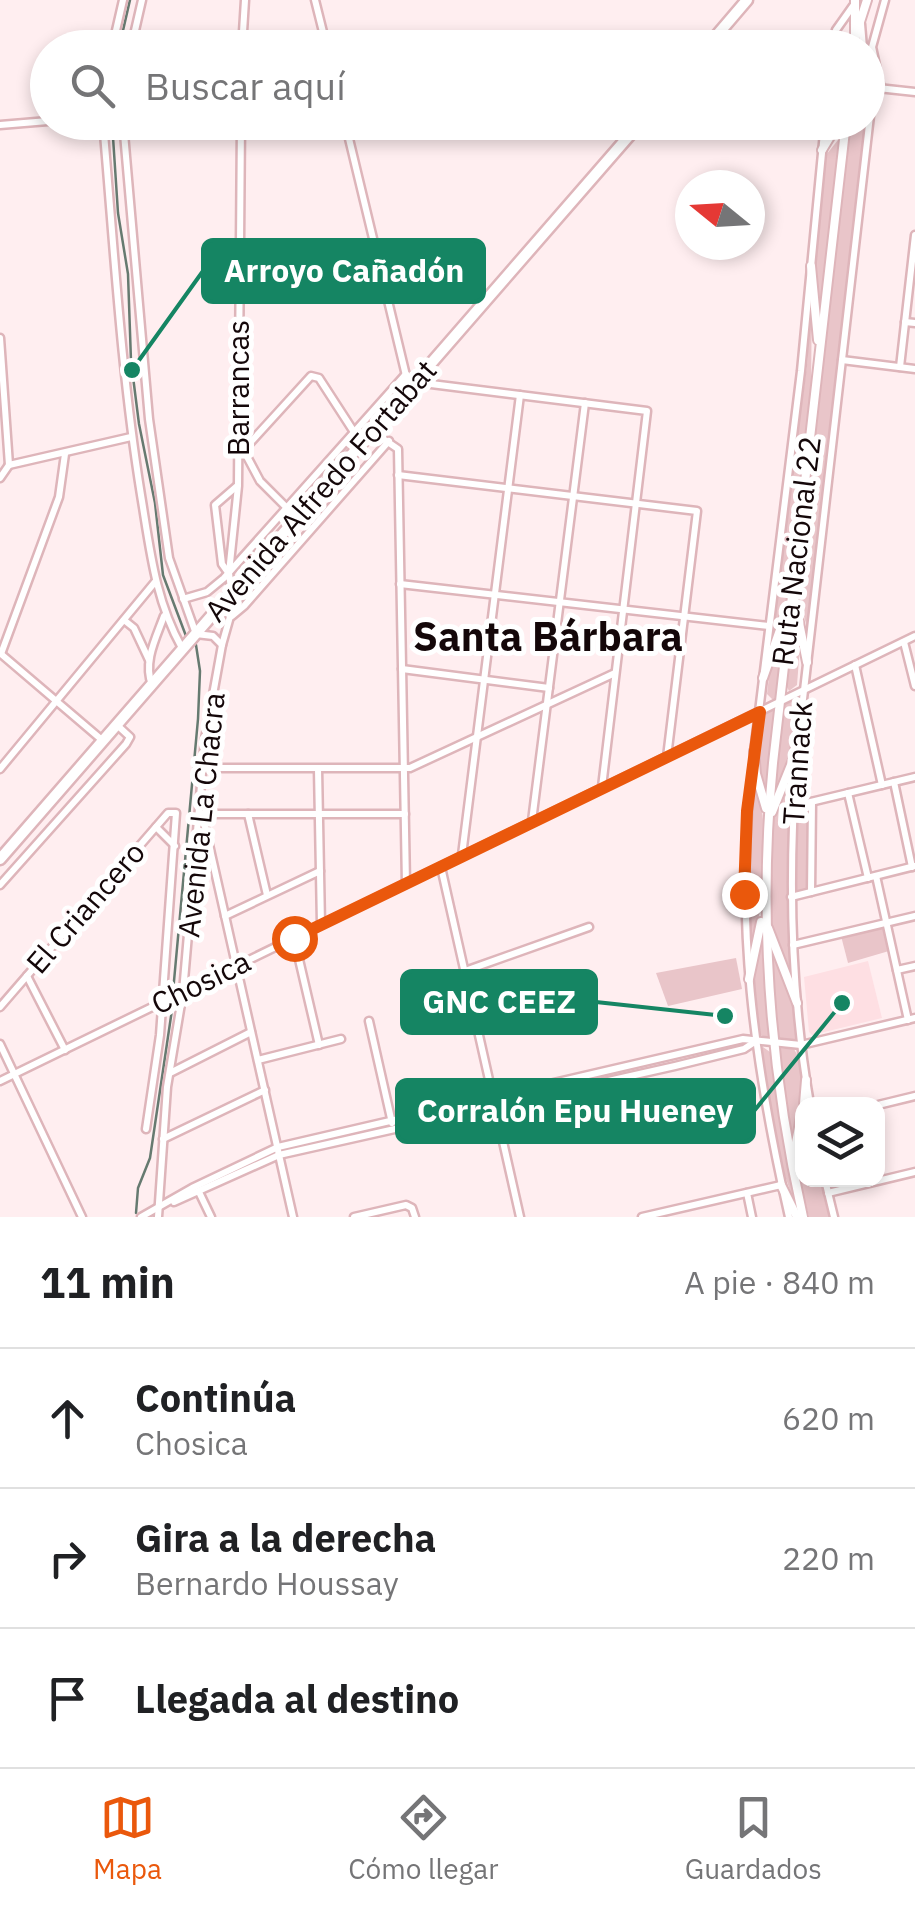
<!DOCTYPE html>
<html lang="es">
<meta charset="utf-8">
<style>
:root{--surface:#fff;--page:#f6f6f6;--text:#202124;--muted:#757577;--line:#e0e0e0;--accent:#ea580c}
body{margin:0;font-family:"IBM Plex Sans",sans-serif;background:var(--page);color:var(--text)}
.controls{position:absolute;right:30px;bottom:30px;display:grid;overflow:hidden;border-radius:20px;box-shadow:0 5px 15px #0003}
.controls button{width:90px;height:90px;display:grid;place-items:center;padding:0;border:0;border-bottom:2px solid var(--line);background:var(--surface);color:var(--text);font:50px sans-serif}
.compass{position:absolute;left:675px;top:170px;width:90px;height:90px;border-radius:50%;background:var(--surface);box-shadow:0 5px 15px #0003;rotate:288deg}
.stop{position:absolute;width:30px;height:30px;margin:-22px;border:8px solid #ea580c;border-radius:50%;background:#fff}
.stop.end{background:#ea580c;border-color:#fff;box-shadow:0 2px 10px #0008}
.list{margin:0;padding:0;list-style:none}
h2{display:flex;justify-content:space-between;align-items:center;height:130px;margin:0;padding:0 40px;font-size:42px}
h2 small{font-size:32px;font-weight:400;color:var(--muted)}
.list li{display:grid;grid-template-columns:65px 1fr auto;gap:30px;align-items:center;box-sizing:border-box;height:140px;padding:0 40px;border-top:2px solid var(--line)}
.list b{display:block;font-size:38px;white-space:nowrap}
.list p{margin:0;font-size:32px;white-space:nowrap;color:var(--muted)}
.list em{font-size:32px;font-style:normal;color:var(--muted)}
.icon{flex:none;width:55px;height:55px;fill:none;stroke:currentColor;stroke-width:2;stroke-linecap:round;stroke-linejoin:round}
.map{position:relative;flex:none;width:915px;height:1217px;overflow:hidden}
.search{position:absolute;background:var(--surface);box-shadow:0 5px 15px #0003;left:30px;right:30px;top:30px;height:110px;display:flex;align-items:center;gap:25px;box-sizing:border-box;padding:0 35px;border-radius:55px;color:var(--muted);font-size:38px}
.sheet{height:550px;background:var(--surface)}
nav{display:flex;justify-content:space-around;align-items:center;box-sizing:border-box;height:140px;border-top:2px solid var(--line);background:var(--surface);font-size:28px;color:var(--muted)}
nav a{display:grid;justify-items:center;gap:5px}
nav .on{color:var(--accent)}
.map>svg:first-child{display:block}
.built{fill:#fedfe3}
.green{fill:#e9c5c9}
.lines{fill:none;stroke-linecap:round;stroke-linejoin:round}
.stream{stroke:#667a70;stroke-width:2.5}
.minor-casing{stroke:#deb5ba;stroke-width:11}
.major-casing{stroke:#deb5ba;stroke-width:12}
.highway-casing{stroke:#deb5ba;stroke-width:15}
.minor{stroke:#fff;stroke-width:6}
.major{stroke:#fff;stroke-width:8}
.highway{stroke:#fff;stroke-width:10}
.route{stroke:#ea580c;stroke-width:12}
.labels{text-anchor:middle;stroke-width:10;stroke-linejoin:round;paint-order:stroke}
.street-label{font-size:30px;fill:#140709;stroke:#fff}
.district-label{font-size:40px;font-weight:bold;fill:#140709;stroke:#fff}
.leader{fill:none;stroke:#158563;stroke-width:4}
.callout-dot{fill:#158563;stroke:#fff;stroke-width:4}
.callout{fill:#158563;stroke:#158563;stroke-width:4}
.callout-label{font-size:32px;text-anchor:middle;font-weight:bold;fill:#fff}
</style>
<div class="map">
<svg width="915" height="1217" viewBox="0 0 915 1217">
<rect width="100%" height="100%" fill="#ffeef0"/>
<!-- built -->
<polygon class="built" points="868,961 882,1018 812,1035 809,1032 804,977"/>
<!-- green -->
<g class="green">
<polygon points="851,123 867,123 808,631 799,598 799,582"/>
<polygon points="842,135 820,324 815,256 823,163 826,155"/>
<polygon points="812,288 811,392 788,588 785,607 769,649 807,365"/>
<polygon points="794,610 800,646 797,685 789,691 786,685"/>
<polygon points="786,621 776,700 774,701 767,694 771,659"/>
<polygon points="793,700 798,707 792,754 772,803 782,709 784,703"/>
<path d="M773 709H776L767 802C759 771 756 747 762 715Z"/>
<polygon points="794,763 789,835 792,983 774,943 769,920 773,823 777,804"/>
<path d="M754 775C772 832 765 900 750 957L747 917Z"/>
<polygon points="809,807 808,889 796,893 798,810"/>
<polygon points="884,926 889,951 848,963 841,936"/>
<polygon points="762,930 769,1034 766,1039 760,1034 753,966"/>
<polygon points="768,939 790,990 798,1036 792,1042 777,1040"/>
<polygon points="736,958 742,989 668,1006 656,973"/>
<path d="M763 1047 770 1052 800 1217C784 1178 755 1087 763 1047Z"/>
<path d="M778 1048 794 1049C811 1077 800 1116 792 1145Z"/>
<path d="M802 1121V1180H822L831 1217H809C801 1184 794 1155 802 1121Z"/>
</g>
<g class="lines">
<!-- stream -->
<g class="stream">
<polyline points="119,48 130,0"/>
<polyline points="112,122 118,213 128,274 131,361 139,424 155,503 163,575 186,636"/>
<polyline points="173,992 198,719 200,671 196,645"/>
<polyline points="136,1213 138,1188 150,1158 173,1003"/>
</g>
<defs>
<g id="minor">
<polyline points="315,0 327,48"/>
<polyline points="861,24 863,48"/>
<polyline points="112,48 123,0"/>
<polyline points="131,48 142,0"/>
<polyline points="242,48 245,0"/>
<polyline points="831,48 836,30 853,6"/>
<polyline points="878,88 915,92"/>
<polyline points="881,89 872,47 885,0"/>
<path d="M103 122C114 247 121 372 141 495 150 549 155 600 182 648"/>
<polyline points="123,122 149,419 169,558 196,634 213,636 222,645"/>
<polyline points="345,122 409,388"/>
<polyline points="0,125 48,121"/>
<polyline points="905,322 915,323"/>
<polyline points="0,338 9,465"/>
<polyline points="842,360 915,369"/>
<polyline points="900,367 915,235"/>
<polyline points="415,382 647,411 602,787"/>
<polyline points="373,432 398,449 406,884"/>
<polyline points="244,451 260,481 297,518"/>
<polyline points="239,455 311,376 319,378 354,432"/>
<polyline points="9,465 131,437"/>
<polyline points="398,475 697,511 667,757"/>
<polyline points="0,478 9,465"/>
<polyline points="227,571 222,564 215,505 237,486"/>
<polyline points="400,584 769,626"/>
<polyline points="183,599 207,592 224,578 406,374"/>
<polyline points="232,616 244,606 389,441"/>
<polyline points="124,620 134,628 149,660"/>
<polyline points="904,642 915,686"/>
<polyline points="1,654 59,497 65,454"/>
<polyline points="1,654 102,740"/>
<polyline points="855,665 882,785"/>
<polyline points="402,669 549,688"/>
<path d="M152 685C143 662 156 638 164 616"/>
<polyline points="799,734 871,107 868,65"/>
<polyline points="754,752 801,371 825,122"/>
<path d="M797 756C788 873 790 990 810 1104"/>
<path d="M753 765C733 917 755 1068 789 1217"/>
<polyline points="203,768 410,768 615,673"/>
<polyline points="0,769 155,582"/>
<polyline points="318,769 321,925"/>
<polyline points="894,782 912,867"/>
<polyline points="848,793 868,878"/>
<polyline points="794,806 915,777"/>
<polyline points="199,814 405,814"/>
<polyline points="248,814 267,895"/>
<polyline points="199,815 205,827 293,1217"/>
<polyline points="532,821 585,403"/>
<polyline points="156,827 175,846"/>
<polyline points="462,855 520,395"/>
<polyline points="441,867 520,1217"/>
<polyline points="876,876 908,1020"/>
<polyline points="0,885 126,744 130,737 117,725"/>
<polyline points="811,892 812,802"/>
<polyline points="791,897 915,866"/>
<polyline points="225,916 320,871"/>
<polyline points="294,938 319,1045"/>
<polyline points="793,945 915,916"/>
<polyline points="897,970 915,966"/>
<polyline points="465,971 589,927"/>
<polyline points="27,976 65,1050"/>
<polyline points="0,1007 168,813 176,813 160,1035 146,1129"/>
<polyline points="369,1021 392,1123"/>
<polyline points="0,1044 82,1217"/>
<polyline points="258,1060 341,1039"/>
<polyline points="170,1073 251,1032"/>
<polyline points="0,1081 915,636"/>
<polyline points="878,1105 915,1096"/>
<polyline points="163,1139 265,1090"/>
<polyline points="825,1180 834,1217"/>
<polyline points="199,1192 211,1217"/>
<polyline points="747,1193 752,1217"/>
<polyline points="828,1193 915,1172"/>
<polyline points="174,1202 279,1155 675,1066 744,1049 756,1041"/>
<polyline points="141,1217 192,1188 278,1147 743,1039 801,1045 915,1018"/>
<polyline points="158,1217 167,1087 183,992 205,739 222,645 233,606 229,573 238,486 241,122"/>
<polyline points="354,1217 406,1205 412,1208 415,1217"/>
<polyline points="642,1217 781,1185"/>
</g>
<g id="major">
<polyline points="855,0 855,48"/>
<polyline points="859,25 867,0"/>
<polyline points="822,150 839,122"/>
<polyline points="811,266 818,340"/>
<polyline points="794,598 807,662"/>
<polyline points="763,678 787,610"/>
<polyline points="754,751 756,774 766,808"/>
<polyline points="772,812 793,760 799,731"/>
<polyline points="768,928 797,1003"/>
<polyline points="749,979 761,922"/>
<polyline points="804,1104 806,1080"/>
<polyline points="794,1153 802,1112"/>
<polyline points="781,1185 797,1217"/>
<path d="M803 1217C769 1066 758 917 773 763L846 122"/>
</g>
<g id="highway">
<polyline points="706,48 747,0"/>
<polyline points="0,859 641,122"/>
</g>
</defs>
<!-- minor casing -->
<use href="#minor" class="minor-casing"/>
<!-- major casing -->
<use href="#major" class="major-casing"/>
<!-- highway casing -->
<use href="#highway" class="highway-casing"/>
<!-- minor -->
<use href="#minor" class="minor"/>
<!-- major -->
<use href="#major" class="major"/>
<!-- highway -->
<use href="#highway" class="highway"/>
</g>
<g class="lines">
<!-- route -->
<polyline class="route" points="294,938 760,712 747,811 744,894"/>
</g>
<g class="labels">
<!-- street labels -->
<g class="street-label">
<text transform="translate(239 388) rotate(-90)" y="10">Barrancas</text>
<text transform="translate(321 491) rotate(-49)" y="10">Avenida Alfredo Fortabat</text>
<text transform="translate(797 551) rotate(-83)" y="10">Ruta Nacional 22</text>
<text transform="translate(798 763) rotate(-86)" y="10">Trannack</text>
<text transform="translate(202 815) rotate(-84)" y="10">Avenida La Chacra</text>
<text transform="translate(86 908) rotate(-49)" y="10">El Criancero</text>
<text transform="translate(201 983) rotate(-26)" y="10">Chosica</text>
</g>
<!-- district labels -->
<g class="district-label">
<text x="548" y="651">Santa Bárbara</text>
</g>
</g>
<!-- callouts -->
<path class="leader" d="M132 370L203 271M725 1016L596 1002M842 1003L754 1111"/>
<g class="callout-dot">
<circle cx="132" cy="370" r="10"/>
<circle cx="725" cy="1016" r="10"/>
<circle cx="842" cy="1003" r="10"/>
</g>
<g class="callout">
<rect x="203" y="240" width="281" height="62" rx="10"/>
<rect x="402" y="971" width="194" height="62" rx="10"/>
<rect x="397" y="1080" width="357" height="62" rx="10"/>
</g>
<g class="callout-label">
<text x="344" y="282">Arroyo Cañadón</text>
<text x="499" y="1013">GNC CEEZ</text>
<text x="575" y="1122">Corralón Epu Hueney</text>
</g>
</svg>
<div class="controls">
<button><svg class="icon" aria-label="layers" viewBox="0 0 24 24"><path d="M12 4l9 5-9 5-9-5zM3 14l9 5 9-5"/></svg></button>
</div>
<svg class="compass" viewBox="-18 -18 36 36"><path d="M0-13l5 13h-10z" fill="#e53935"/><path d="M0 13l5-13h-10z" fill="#757577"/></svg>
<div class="stop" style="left:294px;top:938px"></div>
<div class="stop end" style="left:744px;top:894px"></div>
<div class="search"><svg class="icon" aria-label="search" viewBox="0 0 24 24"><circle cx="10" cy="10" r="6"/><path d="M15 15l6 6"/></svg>Buscar aquí</div>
</div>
<section class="sheet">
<h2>11 min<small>A pie · 840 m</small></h2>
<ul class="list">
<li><svg class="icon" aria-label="ahead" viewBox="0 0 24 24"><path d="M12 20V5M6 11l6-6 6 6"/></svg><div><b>Continúa</b><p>Chosica</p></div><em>620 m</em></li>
<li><svg class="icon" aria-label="right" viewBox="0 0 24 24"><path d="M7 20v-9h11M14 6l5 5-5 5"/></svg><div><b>Gira a la derecha</b><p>Bernardo Houssay</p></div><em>220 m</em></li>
<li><svg class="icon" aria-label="arrive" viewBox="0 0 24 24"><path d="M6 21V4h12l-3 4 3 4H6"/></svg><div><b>Llegada al destino</b></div></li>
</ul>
</section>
<nav>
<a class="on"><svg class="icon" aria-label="map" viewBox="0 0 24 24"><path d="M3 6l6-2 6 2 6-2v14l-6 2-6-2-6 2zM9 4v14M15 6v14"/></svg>Mapa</a>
<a><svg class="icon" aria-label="directions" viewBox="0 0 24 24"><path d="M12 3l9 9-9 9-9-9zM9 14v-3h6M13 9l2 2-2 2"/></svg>Cómo llegar</a>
<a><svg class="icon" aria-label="saved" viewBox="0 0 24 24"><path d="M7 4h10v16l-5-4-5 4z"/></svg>Guardados</a>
</nav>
